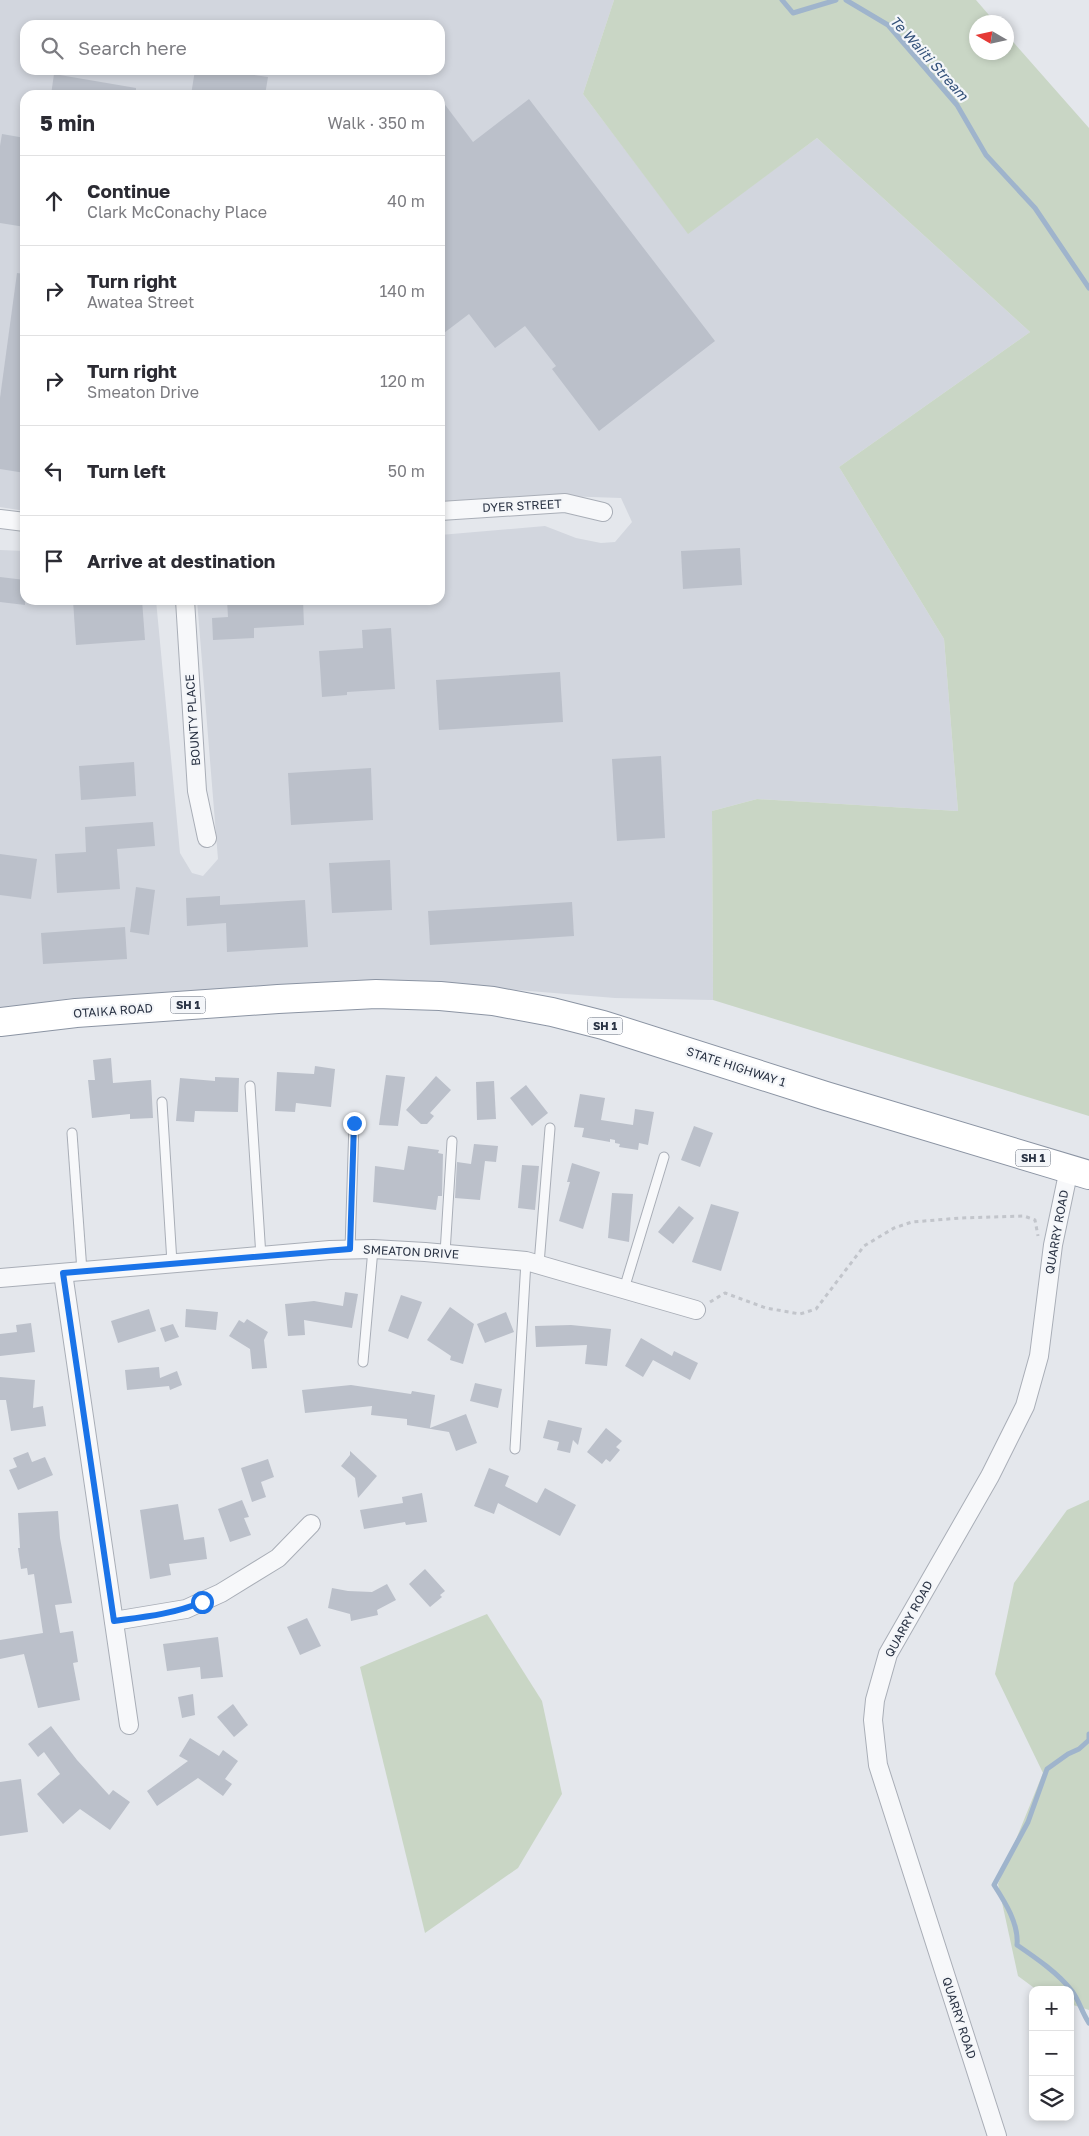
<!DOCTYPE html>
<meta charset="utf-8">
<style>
:root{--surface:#fff;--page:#f7f7f7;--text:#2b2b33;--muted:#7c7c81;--line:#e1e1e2}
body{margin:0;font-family:"Golos Text",sans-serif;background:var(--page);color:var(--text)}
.controls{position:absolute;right:15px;bottom:15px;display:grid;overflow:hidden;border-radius:10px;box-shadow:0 2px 8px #0003}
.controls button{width:45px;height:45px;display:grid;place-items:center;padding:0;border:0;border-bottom:1px solid var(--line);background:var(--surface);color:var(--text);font:25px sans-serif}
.compass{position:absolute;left:969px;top:15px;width:45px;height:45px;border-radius:50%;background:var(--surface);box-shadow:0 2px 8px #0003;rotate:279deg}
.stop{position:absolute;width:15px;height:15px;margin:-11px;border:4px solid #1a73e8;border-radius:50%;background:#fff}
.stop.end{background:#1a73e8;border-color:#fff;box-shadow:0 1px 5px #0008}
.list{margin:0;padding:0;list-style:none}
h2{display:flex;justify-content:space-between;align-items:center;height:65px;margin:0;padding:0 20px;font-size:21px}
h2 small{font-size:16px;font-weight:400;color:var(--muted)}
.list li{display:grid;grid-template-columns:32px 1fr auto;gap:15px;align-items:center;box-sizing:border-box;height:90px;padding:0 20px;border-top:1px solid var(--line)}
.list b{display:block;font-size:19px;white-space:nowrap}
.list p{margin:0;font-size:16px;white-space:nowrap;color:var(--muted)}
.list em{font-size:16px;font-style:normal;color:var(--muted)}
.icon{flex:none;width:28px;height:28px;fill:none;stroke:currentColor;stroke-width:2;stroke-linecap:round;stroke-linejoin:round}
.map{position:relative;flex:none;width:1089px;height:2136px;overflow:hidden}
.search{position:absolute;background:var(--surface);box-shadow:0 2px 8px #0003;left:20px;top:20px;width:425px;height:55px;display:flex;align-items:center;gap:12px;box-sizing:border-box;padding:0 18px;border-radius:15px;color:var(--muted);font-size:19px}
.panel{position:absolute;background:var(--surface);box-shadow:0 2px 8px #0003;left:20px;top:90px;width:425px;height:515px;border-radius:15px}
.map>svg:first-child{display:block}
.built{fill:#d2d6de;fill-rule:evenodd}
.green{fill:#c9d6c5}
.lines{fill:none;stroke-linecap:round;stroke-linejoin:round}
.stream{stroke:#9fb4cc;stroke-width:5}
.building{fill:#bbc0ca}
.lane-casing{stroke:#a9aeb7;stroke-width:11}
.street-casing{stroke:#a9aeb7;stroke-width:20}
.highway-casing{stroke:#8b94a3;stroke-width:30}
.path{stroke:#c2c5cb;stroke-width:3;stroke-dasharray:4 4;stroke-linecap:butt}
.lane{stroke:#f7f8fa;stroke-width:9}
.street{stroke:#f7f8fa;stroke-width:18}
.highway{stroke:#fff;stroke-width:28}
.route{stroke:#1a73e8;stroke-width:6}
.labels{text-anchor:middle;stroke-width:4.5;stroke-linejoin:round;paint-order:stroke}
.shield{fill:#f4f6f9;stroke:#676e7b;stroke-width:1}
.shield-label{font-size:11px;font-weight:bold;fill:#2b3445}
.street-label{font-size:12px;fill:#2b3445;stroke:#f4f6f9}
.water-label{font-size:14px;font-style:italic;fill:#34527a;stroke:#f4f6f9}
</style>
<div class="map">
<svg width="1089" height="2136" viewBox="0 0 1089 2136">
<rect width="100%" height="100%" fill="#e4e7ec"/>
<!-- built -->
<path class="built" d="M0 0H614L583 94 688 233 817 138 1030 332 839 467 944 639 958 811 757 799 712 811 713 1000 615 998 467 986 72 998 0 1009V550L25 551V600H156L180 853 192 873 203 876 218 859 197 600H440V535L545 526 576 538 601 543 615 542 632 522 621 498 561 496 440 501V95H25V511L0 507ZM25 25H440V70H25Z"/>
<!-- green -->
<g class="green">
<polygon points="614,0 976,0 995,22 976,22 976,52 1006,52 1007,35 1089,128 1089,1116 713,1000 712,811 757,799 958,811 944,639 839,467 1030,332 817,138 688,234 583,94"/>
<polygon points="1089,1500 1089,2010 1070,2004 1070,1990 1037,1990 1018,1976 998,1884 1043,1773 995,1674 1014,1583 1067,1510"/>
<polygon points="487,1614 542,1701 562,1794 518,1868 425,1933 360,1667"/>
</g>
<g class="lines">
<!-- stream -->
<g class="stream">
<polyline points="782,0 793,13 836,0"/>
<polyline points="846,0 888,25 957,105 986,155 1035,208 1089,288"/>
<path d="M1089 1734V1740L1079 1749 1068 1754 1047 1769 1028 1822 994 1885C1005 1902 1019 1924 1017 1945 1036 1958 1058 1973 1072 1991 1079 2000 1082 2013 1089 2023"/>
</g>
</g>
<!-- building -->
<g class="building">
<polygon points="195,70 221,70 268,77 265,95 191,95"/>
<polygon points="54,74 136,88 136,95 51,95"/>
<polygon points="440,98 473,142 529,99 715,341 599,431 552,369 556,366 525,326 495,348 469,314 440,336"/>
<polygon points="2,134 25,138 25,227 0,223 0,146"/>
<polygon points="17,273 25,274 25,473 0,469 0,398"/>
<polygon points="740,548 742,585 683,589 681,551"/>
<polygon points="0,577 25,580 25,605 0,602"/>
<polygon points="73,600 142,600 145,640 76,645"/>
<polygon points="227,600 303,600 304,625 254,628 254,638 213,640 212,618 228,617"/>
<polygon points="391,628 395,689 347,692 347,695 322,697 319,651 363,648 362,630"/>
<polygon points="560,672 563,722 439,730 436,680"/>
<polygon points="661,756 665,838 617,841 612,759"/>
<polygon points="134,762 136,796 81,800 79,766"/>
<polygon points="371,768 373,820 291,825 288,773"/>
<polygon points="153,822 155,846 117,849 120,889 57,893 55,854 86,852 85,827"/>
<polygon points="0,854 37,859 31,899 0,895"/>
<polygon points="390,860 392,910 332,913 329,863"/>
<polygon points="136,887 155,890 149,935 130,932"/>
<polygon points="220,896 220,905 305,900 308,947 227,952 226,923 187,926 186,898"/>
<polygon points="572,902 574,936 430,945 428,911"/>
<polygon points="125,927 127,959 43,964 41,933"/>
<polygon points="111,1058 113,1083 151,1080 153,1118 130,1119 130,1114 92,1118 88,1080 95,1080 93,1060"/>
<polygon points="315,1066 335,1069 331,1107 296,1103 295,1112 275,1111 277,1072 314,1074"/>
<polygon points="386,1075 405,1077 398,1126 379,1125"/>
<polygon points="436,1076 451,1090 430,1113 434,1116 427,1124 421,1124 406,1110"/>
<polygon points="215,1077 239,1078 238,1112 195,1111 194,1122 176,1121 180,1078 215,1081"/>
<polygon points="494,1081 496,1119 477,1120 476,1082"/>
<polygon points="526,1085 548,1113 532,1126 510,1098"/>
<polygon points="580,1094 605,1098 601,1120 633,1125 635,1109 654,1112 648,1145 639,1143 638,1150 619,1147 620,1144 615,1143 615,1140 610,1139 610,1142 582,1137 584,1128 574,1127"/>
<polygon points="694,1126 713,1133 700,1167 681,1160"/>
<polygon points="474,1144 498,1146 496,1162 485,1161 480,1200 455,1198 457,1162 471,1164"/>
<polygon points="408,1146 439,1150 438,1153 443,1154 442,1196 438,1196 436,1210 373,1202 375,1166 404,1170"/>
<polygon points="572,1163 600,1172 583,1229 559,1221 570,1182 567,1182"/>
<polygon points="522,1165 539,1166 535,1210 518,1208"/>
<polygon points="612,1193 633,1194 629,1242 608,1238"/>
<polygon points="711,1204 739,1212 721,1271 692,1262"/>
<polygon points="679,1206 694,1218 673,1244 658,1232"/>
<polygon points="345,1292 358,1294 352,1328 304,1320 305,1335 288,1336 285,1304 314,1301 343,1306"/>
<polygon points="401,1295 422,1302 408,1339 388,1331"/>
<polygon points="450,1307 474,1324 463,1364 450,1360 451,1356 427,1340"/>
<polygon points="149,1309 156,1331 118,1343 111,1321"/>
<polygon points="186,1309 218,1312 216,1330 185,1327"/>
<polygon points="506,1312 514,1332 485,1343 477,1324"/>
<polygon points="247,1319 268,1332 264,1340 267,1368 252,1369 250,1349 229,1336 239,1320 244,1323"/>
<polygon points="31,1323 35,1352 0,1356 0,1334 17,1332 16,1325"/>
<polygon points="173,1324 179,1337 165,1342 160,1328"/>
<polygon points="571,1325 611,1329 607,1366 585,1364 587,1345 536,1347 535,1326"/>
<polygon points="641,1338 672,1356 674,1351 698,1363 690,1380 653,1360 643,1377 625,1366"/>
<polygon points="159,1367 160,1378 177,1371 182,1385 170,1390 169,1386 127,1390 125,1370"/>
<polygon points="0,1377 35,1380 33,1408 43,1406 46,1426 11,1431 6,1400 0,1400"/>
<polygon points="475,1383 502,1389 498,1408 470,1401"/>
<polygon points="351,1385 411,1394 412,1391 435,1395 430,1428 466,1414 477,1443 456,1451 449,1432 407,1425 407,1419 371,1415 372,1406 305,1413 302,1390"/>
<polygon points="548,1420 582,1428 578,1445 573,1440 570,1453 557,1450 559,1442 543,1438"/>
<polygon points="606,1428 622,1441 616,1447 620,1450 610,1462 606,1459 602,1464 587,1452"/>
<polygon points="350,1451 377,1476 358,1498 355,1478 341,1466 350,1455"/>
<polygon points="28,1452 32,1462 45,1457 53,1475 18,1490 9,1470 17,1467 13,1458"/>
<polygon points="268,1459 274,1477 261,1482 266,1497 252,1502 241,1468"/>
<polygon points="489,1468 509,1476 505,1486 537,1503 545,1488 576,1505 560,1536 498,1503 494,1514 474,1506"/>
<polygon points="422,1493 427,1522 406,1525 405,1522 364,1529 360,1510 403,1503 402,1497"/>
<polygon points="242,1500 249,1517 244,1518 251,1535 230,1542 218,1509"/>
<polygon points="178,1504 184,1540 204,1537 207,1559 169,1564 171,1575 150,1579 140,1510"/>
<polygon points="58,1511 60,1538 72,1603 55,1605 60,1633 73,1631 78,1662 73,1663 80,1700 38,1708 24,1654 0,1659 0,1640 43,1633 34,1574 28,1575 27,1568 21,1569 18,1548 20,1548 18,1513"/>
<polygon points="425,1569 445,1591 440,1595 442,1597 430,1607 409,1584"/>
<polygon points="387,1584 396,1600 377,1610 378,1615 351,1621 350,1614 328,1608 332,1588 348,1591 372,1592"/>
<polygon points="307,1618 321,1646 300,1655 287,1627"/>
<polygon points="218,1637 223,1677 201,1679 200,1667 167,1671 163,1644"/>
<polygon points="193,1694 195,1715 182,1718 178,1697"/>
<polygon points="233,1704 248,1725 234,1737 217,1717"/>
<polygon points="51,1726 77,1760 109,1795 113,1790 130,1802 110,1830 80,1809 63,1824 37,1794 60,1774 44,1752 38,1757 28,1744"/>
<polygon points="190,1738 219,1756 223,1750 238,1761 225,1779 232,1784 223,1796 198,1778 157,1806 147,1791 188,1761 179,1756"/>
<polygon points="21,1779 28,1832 0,1836 0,1782"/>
</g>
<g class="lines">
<defs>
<g id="lane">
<polyline points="250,1086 261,1257"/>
<polyline points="162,1102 172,1263"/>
<polyline points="72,1133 82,1271"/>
<polyline points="350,1249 354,1123"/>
<polyline points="445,1253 452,1141"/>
<polyline points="539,1264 550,1128"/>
<polyline points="624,1289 664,1157"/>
<polyline points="363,1362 373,1249"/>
<polyline points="515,1449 526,1261"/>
</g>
<g id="street">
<polyline points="440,511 565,503 603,512"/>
<polyline points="0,519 25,522"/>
<polyline points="185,600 197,791 207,838"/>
<polyline points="63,1273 129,1725"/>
<polyline points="0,1278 330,1250 373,1249 425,1252 526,1261 696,1310"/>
<polyline points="114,1621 186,1609 221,1593 278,1558 311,1524"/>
<polyline points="997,2136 878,1765 873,1720 875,1700 888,1654 990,1476 1025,1406 1039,1356 1053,1245 1069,1169"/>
</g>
<polyline id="highway" points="0,1022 76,1013 278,999 376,994 440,996 493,1001 552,1012 603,1025 826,1096 1089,1175"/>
</defs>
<!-- lane casing -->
<use href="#lane" class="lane-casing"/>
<!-- street casing -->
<use href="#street" class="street-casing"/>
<!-- highway casing -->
<use href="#highway" class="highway-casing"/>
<!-- path -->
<polyline class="path" points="710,1302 725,1293 766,1308 800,1314 816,1309 864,1246 894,1228 912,1222 960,1218 1024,1216 1035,1220 1038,1236"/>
<!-- lane -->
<use href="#lane" class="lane"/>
<!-- street -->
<use href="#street" class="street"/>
<!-- highway -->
<use href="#highway" class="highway"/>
</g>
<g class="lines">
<!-- route -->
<path class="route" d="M202 1602C174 1614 144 1617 114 1621L63 1273 350 1249 354 1123"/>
</g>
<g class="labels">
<!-- shield labels -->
<g class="shield">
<rect x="170.5" y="996.5" width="35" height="17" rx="4"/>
<rect x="587.5" y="1017.5" width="35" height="17" rx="4"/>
<rect x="1015.5" y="1149.5" width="35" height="17" rx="4"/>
</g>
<g class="shield-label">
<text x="188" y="1009">SH 1</text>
<text x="605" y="1030">SH 1</text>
<text x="1033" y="1162">SH 1</text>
</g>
<!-- street labels -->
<g class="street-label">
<text transform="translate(522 506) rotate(-3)" y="4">DYER STREET</text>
<text transform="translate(193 720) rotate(-94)" y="4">BOUNTY PLACE</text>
<text transform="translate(113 1011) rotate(-4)" y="4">OTAIKA ROAD</text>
<text transform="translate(736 1067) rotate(18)" y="4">STATE HIGHWAY 1</text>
<text transform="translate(1057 1232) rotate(-80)" y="4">QUARRY ROAD</text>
<text transform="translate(411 1252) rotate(3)" y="4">SMEATON DRIVE</text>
<text transform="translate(909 1619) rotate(-61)" y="4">QUARRY ROAD</text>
<text transform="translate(959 2018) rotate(72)" y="4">QUARRY ROAD</text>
</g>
<!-- water labels -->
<g class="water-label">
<text transform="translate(929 58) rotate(48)" y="5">Te Waiiti Stream</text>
</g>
</g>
</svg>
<div class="controls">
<button>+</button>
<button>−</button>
<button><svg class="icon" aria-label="layers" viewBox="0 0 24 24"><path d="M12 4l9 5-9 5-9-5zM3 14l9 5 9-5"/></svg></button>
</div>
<svg class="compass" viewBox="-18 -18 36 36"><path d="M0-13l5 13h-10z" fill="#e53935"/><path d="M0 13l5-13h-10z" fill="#7c7c81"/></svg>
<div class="stop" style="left:202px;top:1602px"></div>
<div class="stop end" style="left:354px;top:1123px"></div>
<div class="search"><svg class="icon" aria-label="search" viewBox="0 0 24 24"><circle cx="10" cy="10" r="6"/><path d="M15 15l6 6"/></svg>Search here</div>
<section class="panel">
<h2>5 min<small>Walk · 350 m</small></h2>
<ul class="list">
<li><svg class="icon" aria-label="ahead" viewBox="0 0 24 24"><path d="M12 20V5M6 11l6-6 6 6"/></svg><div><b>Continue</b><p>Clark McConachy Place</p></div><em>40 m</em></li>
<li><svg class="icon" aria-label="right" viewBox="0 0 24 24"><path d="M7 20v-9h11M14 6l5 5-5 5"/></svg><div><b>Turn right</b><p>Awatea Street</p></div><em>140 m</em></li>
<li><svg class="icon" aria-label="right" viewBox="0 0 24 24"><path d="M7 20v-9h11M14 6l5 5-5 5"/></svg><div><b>Turn right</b><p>Smeaton Drive</p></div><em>120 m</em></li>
<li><svg class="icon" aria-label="left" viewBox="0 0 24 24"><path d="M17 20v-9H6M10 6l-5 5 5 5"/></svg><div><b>Turn left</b></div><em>50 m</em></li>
<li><svg class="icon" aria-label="arrive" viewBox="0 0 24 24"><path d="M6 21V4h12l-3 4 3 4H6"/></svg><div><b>Arrive at destination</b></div></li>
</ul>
</section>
</div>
